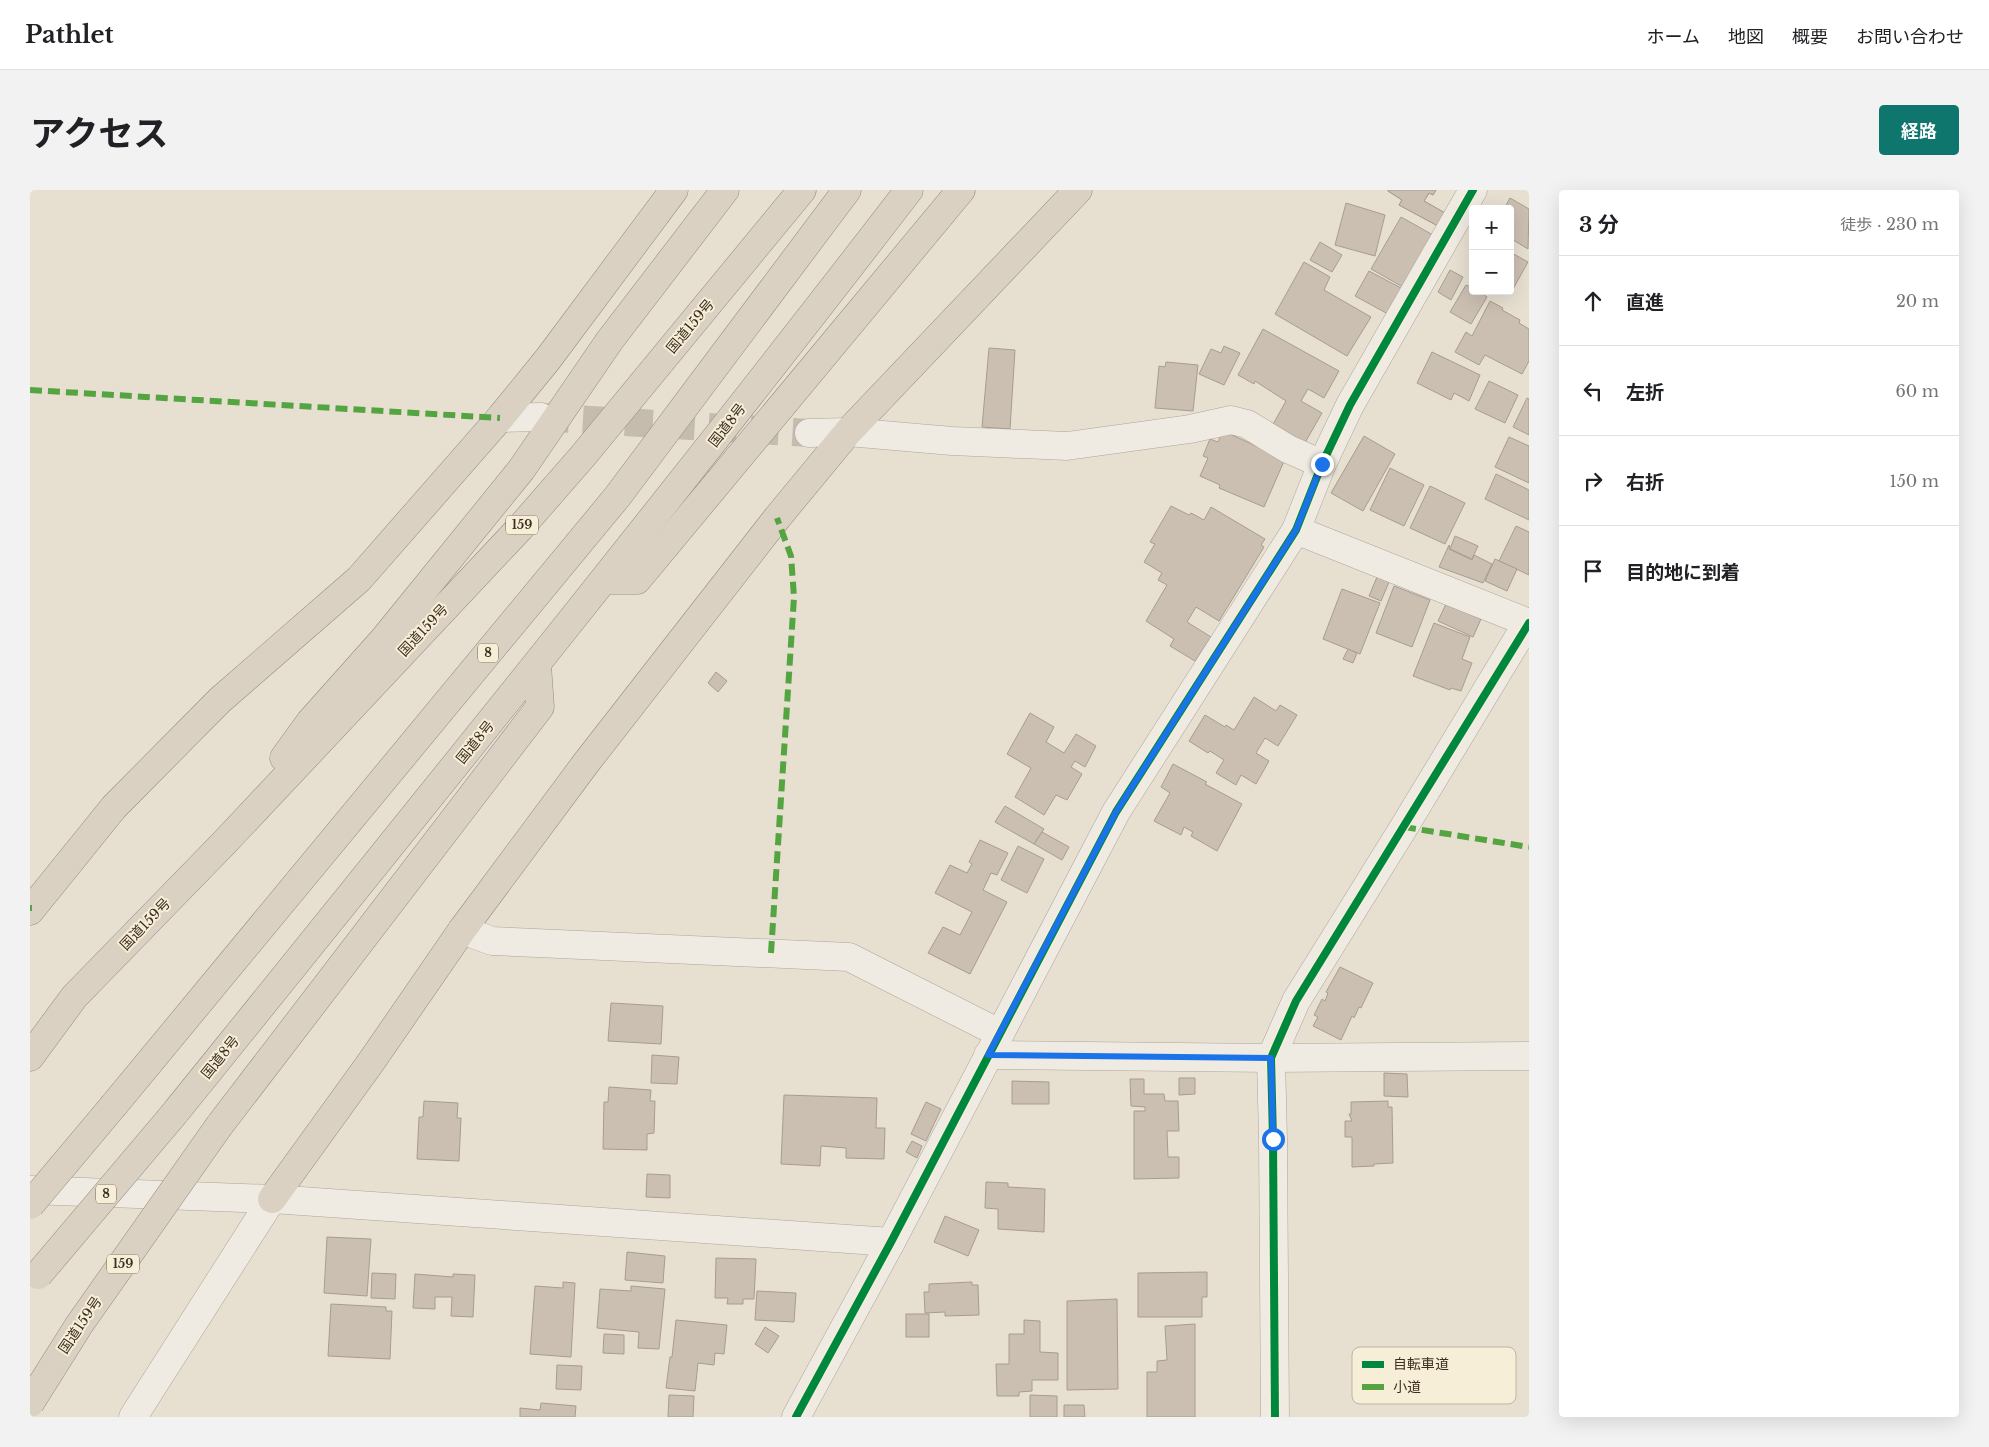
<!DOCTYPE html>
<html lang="ja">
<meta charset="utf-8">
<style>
:root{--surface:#fff;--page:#f2f2f2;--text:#202124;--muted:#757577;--line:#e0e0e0;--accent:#0f766e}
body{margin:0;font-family:"Libre Baskerville","Noto Sans JP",serif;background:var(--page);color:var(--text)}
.controls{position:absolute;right:15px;top:15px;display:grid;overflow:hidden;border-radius:5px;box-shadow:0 5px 20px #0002}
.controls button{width:45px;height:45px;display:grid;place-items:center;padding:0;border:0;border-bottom:1px solid var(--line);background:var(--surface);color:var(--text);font:25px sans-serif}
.stop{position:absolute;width:15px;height:15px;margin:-11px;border:4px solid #1a73e8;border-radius:50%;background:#fff}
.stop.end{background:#1a73e8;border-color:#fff;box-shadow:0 1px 5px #0008}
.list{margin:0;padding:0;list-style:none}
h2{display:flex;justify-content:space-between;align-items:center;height:65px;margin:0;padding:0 20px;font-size:21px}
h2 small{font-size:16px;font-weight:400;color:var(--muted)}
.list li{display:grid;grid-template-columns:32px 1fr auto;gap:15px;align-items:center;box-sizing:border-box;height:90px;padding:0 20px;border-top:1px solid var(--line)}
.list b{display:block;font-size:19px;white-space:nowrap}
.list em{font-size:16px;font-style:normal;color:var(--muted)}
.icon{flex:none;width:28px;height:28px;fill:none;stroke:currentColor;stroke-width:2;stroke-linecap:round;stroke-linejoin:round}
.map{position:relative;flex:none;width:1499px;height:1227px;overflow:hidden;border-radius:5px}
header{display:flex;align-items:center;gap:30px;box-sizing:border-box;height:70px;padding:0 25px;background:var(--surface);border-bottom:1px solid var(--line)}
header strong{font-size:24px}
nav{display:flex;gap:28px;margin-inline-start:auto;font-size:18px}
.intro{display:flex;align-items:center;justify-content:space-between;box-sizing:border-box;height:120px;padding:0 30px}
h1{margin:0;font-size:35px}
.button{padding:12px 22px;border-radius:5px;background:var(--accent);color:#fff;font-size:18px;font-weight:700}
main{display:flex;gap:30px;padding:0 30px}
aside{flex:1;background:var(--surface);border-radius:5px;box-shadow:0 5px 20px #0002}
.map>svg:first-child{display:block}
.building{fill:#cbbfb2;stroke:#a89c90}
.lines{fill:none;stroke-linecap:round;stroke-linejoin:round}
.minor-tunnel{stroke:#c5bcae;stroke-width:28;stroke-dasharray:28 14;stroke-linecap:butt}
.minor-casing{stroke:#ada599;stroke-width:29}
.highway-casing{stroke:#928b80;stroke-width:29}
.minor{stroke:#efebe3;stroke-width:28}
.highway{stroke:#dad1c2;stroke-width:28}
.highway-bridge-casing{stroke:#928b80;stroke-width:29;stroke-linecap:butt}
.highway-bridge{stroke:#dad1c2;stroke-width:28}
.quiet{stroke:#54a441;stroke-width:6;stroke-dasharray:12 6;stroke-linecap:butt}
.cycleway-casing{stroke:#f7eed8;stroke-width:11}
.cycleway{stroke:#00873e;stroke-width:8}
.route{stroke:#1a73e8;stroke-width:6}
.labels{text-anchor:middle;stroke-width:4;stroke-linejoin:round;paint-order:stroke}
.shield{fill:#f7eed8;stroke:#756857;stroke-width:1}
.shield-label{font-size:12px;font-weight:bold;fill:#3d2e20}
.street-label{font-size:14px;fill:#3d2e20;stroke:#f7eed8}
.key{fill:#f7eed8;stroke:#bfb4a1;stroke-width:1}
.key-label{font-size:14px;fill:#3d2e20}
</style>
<header>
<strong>Pathlet</strong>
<nav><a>ホーム</a><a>地図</a><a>概要</a><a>お問い合わせ</a></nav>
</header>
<div class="intro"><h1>アクセス</h1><a class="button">経路</a></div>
<main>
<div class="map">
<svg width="1499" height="1227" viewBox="0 0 1499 1227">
<rect width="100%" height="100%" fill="#e7e0d1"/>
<!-- building -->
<g class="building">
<polygon points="1358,0 1406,0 1403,5 1399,3 1394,11 1415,23 1408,36 1369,15 1372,10 1358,1"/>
<polygon points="1358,0 1406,0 1403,5 1399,3 1394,11 1415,23 1408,36 1369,15 1372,10 1358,1"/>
<polygon points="1480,8 1499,19 1498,59 1480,48 1480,19 1474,19"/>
<polygon points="1316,13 1355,25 1345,66 1305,55"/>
<polygon points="1371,27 1403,45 1373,97 1341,79"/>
<polygon points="1290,52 1312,65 1302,82 1280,70"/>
<polygon points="1480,62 1498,72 1483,99 1480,97"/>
<polygon points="1274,72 1300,87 1294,100 1341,127 1317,166 1245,124"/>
<polygon points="1420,80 1433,87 1421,110 1408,102"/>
<polygon points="1339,81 1373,99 1358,124 1325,106"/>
<polygon points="1436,95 1443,98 1443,101 1448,101 1457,107 1441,134 1420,122"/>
<polygon points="1460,111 1473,118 1472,120 1490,130 1489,133 1499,139 1499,171 1492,184 1455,165 1449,175 1425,162 1436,142 1442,146"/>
<polygon points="1233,139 1309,181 1294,208 1278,199 1271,211 1292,223 1272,258 1241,238 1256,211 1225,191 1224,194 1208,185"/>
<polygon points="1194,156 1210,163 1194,195 1169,184 1181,159 1191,163"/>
<polygon points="959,158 985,160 980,239 952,237"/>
<polygon points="1402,162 1450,185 1439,211 1424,203 1421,210 1387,193"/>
<polygon points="1136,172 1168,175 1163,221 1125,218 1129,176 1135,177"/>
<polygon points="1459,191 1488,205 1475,233 1445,219"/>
<polygon points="1497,208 1499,209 1499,245 1483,237"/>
<polygon points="1193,241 1255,269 1234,317 1189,298 1190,295 1170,286 1178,268 1173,266 1180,249 1188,252"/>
<polygon points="1334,246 1365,264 1333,321 1301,303"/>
<polygon points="1479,247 1499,256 1499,293 1465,277"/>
<polygon points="1360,278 1394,295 1374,336 1340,320"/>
<polygon points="1466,284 1499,300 1499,330 1455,309"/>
<polygon points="1400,296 1435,313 1415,354 1380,338"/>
<polygon points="1141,316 1159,325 1161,323 1174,330 1181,317 1235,349 1231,355 1234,357 1189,431 1166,417 1157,432 1181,447 1165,471 1140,456 1144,449 1116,431 1137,395 1128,390 1132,383 1114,372 1125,354 1120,352"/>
<polygon points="1486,336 1499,342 1499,385 1469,371"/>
<polygon points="1425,346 1448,356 1442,369 1420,359"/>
<polygon points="1419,355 1420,357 1419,359 1442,370 1444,365 1462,374 1453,393 1409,377"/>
<polygon points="1465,369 1487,379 1477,401 1455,391"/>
<polygon points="1347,387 1359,392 1351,411 1339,406"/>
<polygon points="1364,396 1400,410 1382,457 1346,443"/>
<polygon points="1312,399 1350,413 1330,464 1293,449"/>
<polygon points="1416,414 1451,429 1443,447 1408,431"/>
<polygon points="1404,433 1440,447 1432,469 1442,473 1431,501 1421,498 1420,500 1383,486"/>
<polygon points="1318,459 1327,463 1323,473 1313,469"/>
<polygon points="686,482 697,491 688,502 678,493"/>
<polygon points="1224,507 1246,521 1250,515 1267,525 1248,556 1235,548 1226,563 1239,571 1226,594 1211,585 1206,595 1186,583 1194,570 1180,561 1178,563 1159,551 1175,525 1195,537 1196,535 1204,540"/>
<polygon points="1000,523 1024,537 1016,552 1034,563 1046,544 1066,556 1055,577 1045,571 1041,577 1052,584 1037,610 1026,605 1014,625 985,607 1001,578 977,564"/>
<polygon points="1143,574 1177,592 1175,594 1212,614 1187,661 1161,646 1163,642 1154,637 1151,645 1124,631 1140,603 1131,597"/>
<polygon points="975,616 1014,639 1004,654 965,632"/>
<polygon points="1012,642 1039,657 1032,670 1004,654"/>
<polygon points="950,650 978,663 967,685 961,683 953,700 977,712 940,784 898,763 913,737 930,745 942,722 905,703 920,675 937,683 942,674 939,672"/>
<polygon points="988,656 1014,669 997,703 971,690"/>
<polygon points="1310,777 1343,793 1331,818 1329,817 1324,828 1322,826 1311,850 1283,836 1288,827 1284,825 1292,809 1295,811 1298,803 1296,802"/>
<polygon points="581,813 633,816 631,854 578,851"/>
<polygon points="622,865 649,867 647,894 621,893"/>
<polygon points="1354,883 1377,884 1378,907 1354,906"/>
<polygon points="1149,888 1165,888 1165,904 1149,905"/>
<polygon points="1100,889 1114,889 1114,904 1134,904 1135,911 1148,911 1149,941 1137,941 1138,967 1149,967 1149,988 1104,989 1104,921 1115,921 1115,917 1101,916"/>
<polygon points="982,891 1019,892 1019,914 982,914"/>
<polygon points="579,897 621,900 620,911 625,911 624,943 617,944 617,960 573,959 574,912 578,912"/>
<polygon points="754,905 847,908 846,938 855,938 854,969 816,968 816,958 791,956 790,976 751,974"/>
<polygon points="394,911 428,913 427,928 431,928 429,971 387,969 389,927 393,927"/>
<polygon points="1358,911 1358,917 1362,917 1363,973 1344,974 1344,976 1322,977 1322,947 1315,947 1315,931 1322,931 1319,924 1321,924 1321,912"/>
<polygon points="896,912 911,919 896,951 881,944"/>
<polygon points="882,951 892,956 887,968 876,962"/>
<polygon points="617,984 640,985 640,1008 616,1007"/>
<polygon points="956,992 978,993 978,997 1015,999 1014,1042 968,1039 968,1019 955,1018"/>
<polygon points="915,1026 949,1040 938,1066 904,1052"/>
<polygon points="297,1047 341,1049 337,1106 294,1103"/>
<polygon points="597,1062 635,1066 633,1093 595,1090"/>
<polygon points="686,1068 726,1069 724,1109 713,1109 713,1114 697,1114 698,1108 685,1108"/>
<polygon points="1177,1082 1177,1107 1172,1107 1172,1127 1108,1127 1108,1083"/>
<polygon points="342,1083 366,1084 365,1109 341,1108"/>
<polygon points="385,1084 423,1087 423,1084 445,1085 443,1127 421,1126 422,1107 405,1107 405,1119 383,1118"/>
<polygon points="533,1092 545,1093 541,1167 500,1164 505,1096 533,1098"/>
<polygon points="942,1092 942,1095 948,1095 949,1125 915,1126 915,1122 895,1123 894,1102 899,1102 899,1094"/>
<polygon points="601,1096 635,1099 629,1159 608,1158 609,1142 567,1138 570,1099 601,1101"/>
<polygon points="727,1101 766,1103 764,1132 725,1130"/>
<polygon points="1087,1109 1088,1199 1037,1200 1037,1111"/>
<polygon points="301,1114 356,1117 356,1121 362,1121 360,1169 298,1166"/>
<rect x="876" y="1124" width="23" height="23"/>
<polygon points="646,1130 697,1135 694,1164 685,1163 684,1175 668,1173 665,1201 636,1198 640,1167 642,1167"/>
<polygon points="994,1130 1010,1131 1010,1162 1028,1163 1028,1190 1002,1190 1002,1201 989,1202 989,1206 967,1206 966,1174 979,1174 979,1144 994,1144"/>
<polygon points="1165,1134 1165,1227 1117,1227 1117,1182 1127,1182 1127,1171 1137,1170 1135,1136"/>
<polygon points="735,1137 749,1146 738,1163 725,1154"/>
<polygon points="574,1144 594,1145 594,1164 573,1163"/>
<polygon points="527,1175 552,1176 551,1200 526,1199"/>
<polygon points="639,1205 664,1206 663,1227 638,1227"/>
<polygon points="1000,1205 1027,1206 1027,1227 1000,1227"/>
<polygon points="511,1213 546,1216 545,1227 490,1227 490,1218 510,1220"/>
<polygon points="1034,1215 1054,1215 1055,1227 1034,1227"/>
</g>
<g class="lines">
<!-- minor-tunnel -->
<polyline class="minor-tunnel" points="511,227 779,243"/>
<defs>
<g id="minor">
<polyline points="470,228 511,227"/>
<polyline points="779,243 818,242 922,251 1037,256 1160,239 1201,230 1217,234 1258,259 1292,274"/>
<polyline points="1266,340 1499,433"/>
<polyline points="432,740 462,751 819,767 969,843"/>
<polyline points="958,865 1241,868 1499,866"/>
<polyline points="0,1000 242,1009 861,1052"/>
<polyline points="103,1227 242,1009"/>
<polyline points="766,1227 861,1052 1086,622 1266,340 1292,274 1320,215 1443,0"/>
<polyline points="1245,1227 1243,949 1241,868 1266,811 1374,637 1498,432"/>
</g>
<g id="highway">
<polyline points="575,390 607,390 931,0"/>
<polyline points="254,568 280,532 354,449 491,280 580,150 695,0"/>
<polyline points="0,721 84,617 190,510 329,389 470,228 518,169 644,0"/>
<polyline points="0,867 44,807 194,653 490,338 552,267 772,0"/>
<polyline points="84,915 587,307 817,0"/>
<path d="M144 924C391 618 639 312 879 0"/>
<polyline points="189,936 510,517 507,475"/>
<polyline points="242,1009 341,872 432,740 556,573 747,328 818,242 1048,0"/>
</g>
</defs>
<!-- minor casing -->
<use href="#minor" class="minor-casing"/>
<!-- highway casing -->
<use href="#highway" class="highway-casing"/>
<!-- minor -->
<use href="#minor" class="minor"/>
<!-- highway -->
<use href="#highway" class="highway"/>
<defs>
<g id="highway-bridge">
<polyline points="0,1015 84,915"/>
<polyline points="8,1085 144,924"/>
<polyline points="0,1213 49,1135 189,936"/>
</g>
</defs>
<!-- highway-bridge casing -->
<use href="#highway-bridge" class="highway-bridge-casing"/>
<!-- highway-bridge -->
<use href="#highway-bridge" class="highway-bridge"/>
<!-- quiet -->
<g class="quiet">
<polyline points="0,200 470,228"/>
<polyline points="1374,637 1499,657"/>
<polyline points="0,718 2,718"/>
<polyline points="741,763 764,407 761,366 747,328"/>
</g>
<defs>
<g id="cycleway">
<polyline points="766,1227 861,1052 1086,622 1266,340 1292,274 1320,215 1443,0"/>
<polyline points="1245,1227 1243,949 1241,868 1266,811 1499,433"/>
</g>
</defs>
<!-- cycleway casing -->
<use href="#cycleway" class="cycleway-casing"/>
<!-- cycleway -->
<use href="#cycleway" class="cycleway"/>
</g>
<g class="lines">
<!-- route -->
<polyline class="route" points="1243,949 1241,868 958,865 1086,622 1266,340 1292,274"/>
</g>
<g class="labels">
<!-- shield labels -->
<g class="shield">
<rect x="476" y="325.5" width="32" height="19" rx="4"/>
<rect x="448" y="453.5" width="20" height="19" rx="4"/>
<rect x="66" y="994.5" width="20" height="19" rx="4"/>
<rect x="77" y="1064.5" width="32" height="19" rx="4"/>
</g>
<g class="shield-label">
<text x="492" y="339">159</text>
<text x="458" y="467">8</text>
<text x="76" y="1008">8</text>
<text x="93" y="1078">159</text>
</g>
<!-- street labels -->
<g class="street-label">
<text transform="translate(660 136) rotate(-50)" y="5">国道159号</text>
<text transform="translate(697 235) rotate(-52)" y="5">国道8号</text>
<text transform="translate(393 440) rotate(-47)" y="5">国道159号</text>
<text transform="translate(445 552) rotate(-51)" y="5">国道8号</text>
<text transform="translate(115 734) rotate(-46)" y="5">国道159号</text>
<text transform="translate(190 867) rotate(-51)" y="5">国道8号</text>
<text transform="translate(50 1135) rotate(-56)" y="5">国道159号</text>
</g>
</g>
<!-- legend -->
<rect x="1322" y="1157" width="164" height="57" rx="8" class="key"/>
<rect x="1332" y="1171" width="22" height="7" fill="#00873e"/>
<rect x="1332" y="1194" width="22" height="6" fill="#54a441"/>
<g class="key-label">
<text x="1363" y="1179">自転車道</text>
<text x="1363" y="1202">小道</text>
</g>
</svg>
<div class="controls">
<button>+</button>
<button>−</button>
</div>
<div class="stop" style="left:1243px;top:949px"></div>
<div class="stop end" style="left:1292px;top:274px"></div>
</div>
<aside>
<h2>3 分<small>徒歩 · 230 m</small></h2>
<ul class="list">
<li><svg class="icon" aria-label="ahead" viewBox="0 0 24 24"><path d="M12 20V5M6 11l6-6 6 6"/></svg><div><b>直進</b></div><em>20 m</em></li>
<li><svg class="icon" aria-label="left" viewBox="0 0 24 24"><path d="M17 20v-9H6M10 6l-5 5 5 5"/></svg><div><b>左折</b></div><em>60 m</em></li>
<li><svg class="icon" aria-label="right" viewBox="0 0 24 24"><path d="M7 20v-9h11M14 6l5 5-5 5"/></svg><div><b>右折</b></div><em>150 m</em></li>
<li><svg class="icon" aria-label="arrive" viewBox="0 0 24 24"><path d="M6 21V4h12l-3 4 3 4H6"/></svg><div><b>目的地に到着</b></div></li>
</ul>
</aside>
</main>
